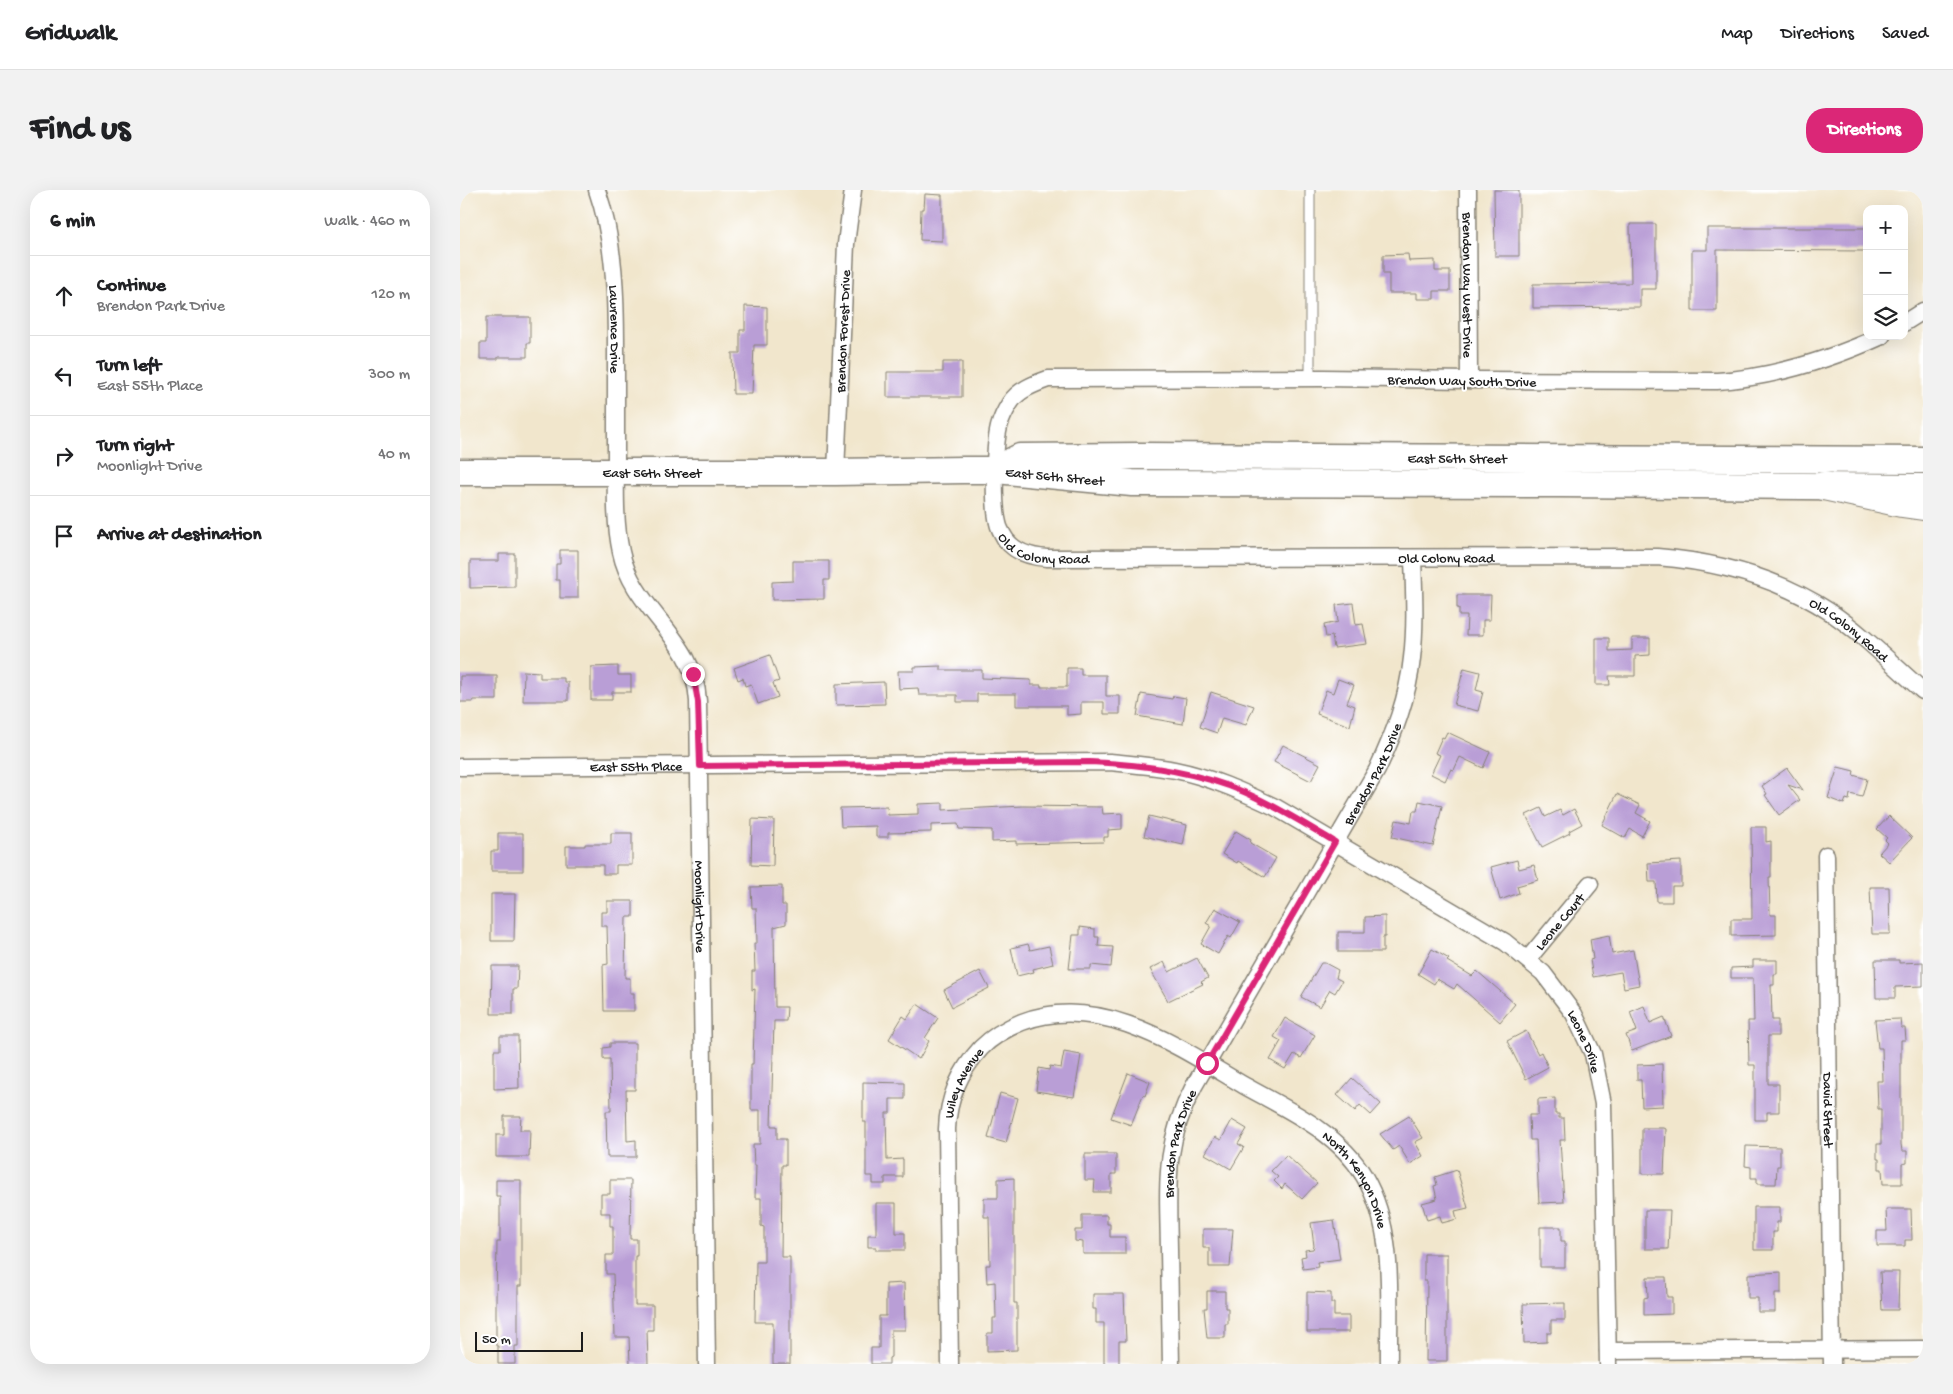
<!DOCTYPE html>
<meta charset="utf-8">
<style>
:root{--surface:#fff;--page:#f2f2f2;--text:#202124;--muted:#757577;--line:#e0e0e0;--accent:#db2777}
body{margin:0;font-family:"Gochi Hand",sans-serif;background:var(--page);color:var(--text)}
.controls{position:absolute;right:15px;top:15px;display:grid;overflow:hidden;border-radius:10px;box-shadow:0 5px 20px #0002}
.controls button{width:45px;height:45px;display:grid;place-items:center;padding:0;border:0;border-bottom:1px solid var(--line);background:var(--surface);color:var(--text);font:25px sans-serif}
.scale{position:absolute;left:15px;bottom:12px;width:108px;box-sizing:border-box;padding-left:5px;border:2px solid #1c1c1c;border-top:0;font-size:14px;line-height:18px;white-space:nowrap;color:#1c1c1c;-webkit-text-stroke:4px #fff;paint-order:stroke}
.stop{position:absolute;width:15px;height:15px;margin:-11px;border:4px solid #db2777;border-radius:50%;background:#fff}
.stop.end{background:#db2777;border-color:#fff;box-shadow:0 1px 5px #0008}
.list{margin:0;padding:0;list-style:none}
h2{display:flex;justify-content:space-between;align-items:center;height:65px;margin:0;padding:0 20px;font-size:21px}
h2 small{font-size:16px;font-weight:400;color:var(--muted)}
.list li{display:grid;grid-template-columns:32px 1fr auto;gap:15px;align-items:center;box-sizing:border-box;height:80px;padding:0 20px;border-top:1px solid var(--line)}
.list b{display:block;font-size:19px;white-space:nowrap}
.list p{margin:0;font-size:16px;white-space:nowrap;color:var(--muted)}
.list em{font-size:16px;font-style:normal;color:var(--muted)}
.icon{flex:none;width:28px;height:28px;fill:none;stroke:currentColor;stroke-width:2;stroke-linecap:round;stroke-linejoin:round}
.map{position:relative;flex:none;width:1463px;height:1174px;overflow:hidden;border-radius:20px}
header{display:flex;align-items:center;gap:30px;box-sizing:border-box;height:70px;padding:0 25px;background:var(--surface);border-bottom:1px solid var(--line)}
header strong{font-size:24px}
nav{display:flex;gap:28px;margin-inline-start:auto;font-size:18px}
.intro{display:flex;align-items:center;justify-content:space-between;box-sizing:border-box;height:120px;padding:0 30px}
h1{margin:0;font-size:35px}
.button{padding:12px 22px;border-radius:20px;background:var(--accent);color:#fff;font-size:18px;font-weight:700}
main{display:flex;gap:30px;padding:0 30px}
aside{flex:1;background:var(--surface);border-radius:20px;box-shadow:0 5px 20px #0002}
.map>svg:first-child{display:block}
.building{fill:#b99ed6}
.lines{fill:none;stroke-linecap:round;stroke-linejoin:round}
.lane-casing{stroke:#868174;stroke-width:11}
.street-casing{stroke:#868174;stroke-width:19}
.primary-casing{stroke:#868174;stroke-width:29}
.highway-casing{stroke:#868174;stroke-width:30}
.lane{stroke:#fff;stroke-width:9}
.street{stroke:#fff;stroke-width:16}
.primary{stroke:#fff;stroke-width:26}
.highway{stroke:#fff;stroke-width:28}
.route{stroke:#db2777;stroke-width:6}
.labels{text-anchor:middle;stroke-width:4;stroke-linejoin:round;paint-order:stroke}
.street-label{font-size:14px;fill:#1c1c1c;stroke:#fff}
</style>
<header>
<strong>Gridwalk</strong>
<nav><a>Map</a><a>Directions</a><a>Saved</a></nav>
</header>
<div class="intro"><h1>Find us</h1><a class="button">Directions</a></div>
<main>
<aside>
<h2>6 min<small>Walk · 460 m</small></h2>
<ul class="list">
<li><svg class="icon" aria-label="ahead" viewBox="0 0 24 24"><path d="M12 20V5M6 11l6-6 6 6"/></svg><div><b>Continue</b><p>Brendon Park Drive</p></div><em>120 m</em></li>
<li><svg class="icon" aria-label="left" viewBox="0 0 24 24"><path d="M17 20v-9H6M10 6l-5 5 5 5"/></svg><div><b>Turn left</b><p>East 55th Place</p></div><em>300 m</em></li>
<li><svg class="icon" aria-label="right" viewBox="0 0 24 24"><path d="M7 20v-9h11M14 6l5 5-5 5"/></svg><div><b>Turn right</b><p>Moonlight Drive</p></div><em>40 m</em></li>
<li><svg class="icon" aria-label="arrive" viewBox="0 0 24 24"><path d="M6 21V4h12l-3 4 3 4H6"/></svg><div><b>Arrive at destination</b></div></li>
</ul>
</aside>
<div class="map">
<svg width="1463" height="1174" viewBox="0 0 1463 1174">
<rect width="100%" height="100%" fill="#fff"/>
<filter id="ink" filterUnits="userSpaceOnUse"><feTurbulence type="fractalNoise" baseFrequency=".02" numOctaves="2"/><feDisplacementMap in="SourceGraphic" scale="10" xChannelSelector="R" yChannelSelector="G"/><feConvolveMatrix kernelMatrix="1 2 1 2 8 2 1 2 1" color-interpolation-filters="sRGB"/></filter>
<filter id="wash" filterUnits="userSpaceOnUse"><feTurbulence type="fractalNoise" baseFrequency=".0096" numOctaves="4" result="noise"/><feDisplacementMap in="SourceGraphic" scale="20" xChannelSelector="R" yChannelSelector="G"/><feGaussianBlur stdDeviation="1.12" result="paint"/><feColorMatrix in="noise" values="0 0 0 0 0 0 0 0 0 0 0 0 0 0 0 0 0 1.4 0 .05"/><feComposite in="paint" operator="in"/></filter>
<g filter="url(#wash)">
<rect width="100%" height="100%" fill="#f1e6cc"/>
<g id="blocks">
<!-- building -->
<g class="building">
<polygon points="1034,0 1059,0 1059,66 1035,66"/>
<polygon points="465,4 482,5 482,51 460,50 461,19 464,19"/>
<polygon points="1170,34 1196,34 1196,99 1180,99 1180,117 1073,118 1073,94 1171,93"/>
<polygon points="1247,38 1407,38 1407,61 1257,60 1257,121 1232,121 1232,60 1247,60"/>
<polygon points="948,64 949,71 975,70 975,81 990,81 990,101 974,101 974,109 957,109 957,103 929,103 929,84 923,84 923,65"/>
<polygon points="285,116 307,117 307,155 294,155 292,204 273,204 272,163 280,163 280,140 285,140"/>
<polygon points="26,127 70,127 70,153 67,153 67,167 38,167 38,169 20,169 20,153 26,153"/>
<polygon points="483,172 502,172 502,207 427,207 427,182 483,182"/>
<polygon points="100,360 118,360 118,408 100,408 100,390 96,390 96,374 100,374"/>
<polygon points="39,364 55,364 55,397 10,398 10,371 39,371"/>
<polygon points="333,371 369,371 369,390 364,390 364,409 312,410 312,392 333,391"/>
<polygon points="997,405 1031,405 1030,430 1023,430 1023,445 1006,445 1007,426 999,426 999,418 997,418"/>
<polygon points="893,413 896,435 903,434 907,454 874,458 872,446 866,447 864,435 878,432 876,415"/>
<polygon points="1136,448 1149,448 1149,461 1172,460 1172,448 1190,448 1190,465 1175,466 1175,486 1149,486 1150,495 1136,495"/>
<polygon points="310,465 319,491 313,493 318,507 298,514 291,494 285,496 283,488 278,490 274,478"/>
<polygon points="158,476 158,485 171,485 171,502 152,502 152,510 131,510 131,477"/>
<polygon points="481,476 481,480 522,480 522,488 571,490 571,495 581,495 581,497 607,497 607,478 621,478 621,485 646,485 646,506 660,506 660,524 644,524 644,512 621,512 621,524 607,525 607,516 556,516 556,504 517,504 517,512 497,512 497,505 459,505 458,498 439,499 438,481 454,481 454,477"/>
<polygon points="1004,478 1020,482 1016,500 1023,502 1018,521 994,515"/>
<polygon points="64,481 80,482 80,488 104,488 104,492 108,492 108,511 63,511"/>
<polygon points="0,486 37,486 37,510 13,510 13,512 0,512"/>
<polygon points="878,489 894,495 887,513 895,516 890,536 857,524 866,500 873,503"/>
<polygon points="424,492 425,514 376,515 376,494"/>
<polygon points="751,502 794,516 786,535 762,528 757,543 740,537"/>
<polygon points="681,504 712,509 713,506 726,508 723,534 677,526"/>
<polygon points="987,542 1030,562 1023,578 1000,567 994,580 991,579 985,591 971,584 980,565 975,563 982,547 984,548"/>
<polygon points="823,555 860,574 851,591 814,572"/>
<polygon points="1378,577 1394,581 1393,585 1407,589 1402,607 1390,604 1389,610 1386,609 1384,614 1368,608"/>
<polygon points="1327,578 1343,600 1328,595 1340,610 1319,625 1305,605 1307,604 1302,596"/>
<polygon points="1157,604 1180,615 1176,623 1190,631 1182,646 1170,639 1165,648 1142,635"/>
<polygon points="959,611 982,616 973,656 932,647 936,630 951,633 953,621 957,621"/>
<polygon points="483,613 483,620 563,616 642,617 643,624 662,623 662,639 648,640 648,647 644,647 644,652 556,654 556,651 532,652 532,640 499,639 498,634 471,635 471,642 428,643 428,647 416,647 416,636 381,637 380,618 427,617 428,625 458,624 458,614"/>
<polygon points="1081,618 1085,627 1100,620 1103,625 1114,619 1122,634 1109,641 1110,643 1082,657 1066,625"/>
<polygon points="689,626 727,635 723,655 684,646"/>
<polygon points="1429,626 1452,648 1429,672 1419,663 1428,653 1425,650 1427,648 1417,639"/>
<polygon points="292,629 314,630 313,676 291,675"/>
<polygon points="1291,637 1306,637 1306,652 1311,651 1311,687 1309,687 1310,725 1316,725 1316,745 1271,746 1271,729 1292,729"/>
<polygon points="776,641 791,650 790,653 816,668 805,687 778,671 777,673 762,664"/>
<polygon points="38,643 63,643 63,681 31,681 31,661 38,661"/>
<polygon points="151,643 172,643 172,675 156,675 156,684 143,684 143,675 106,675 106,656 125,656 125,654 151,654"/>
<polygon points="1057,670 1059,679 1074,675 1078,690 1057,696 1059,703 1040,710 1031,677"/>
<polygon points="1221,671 1221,696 1212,696 1212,712 1197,712 1196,692 1189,692 1188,673"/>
<polygon points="322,696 322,715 326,715 326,734 314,737 315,817 327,817 326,831 314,831 311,936 317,936 317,949 326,949 326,975 322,975 321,1067 330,1067 330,1174 313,1174 313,1132 295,1132 296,1072 304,1072 304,1037 301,1036 301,1008 295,1008 296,975 294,975 293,954 300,954 300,920 291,920 291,874 293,874 295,799 292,800 292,781 295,781 294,753 297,753 296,718 292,718 291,697"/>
<polygon points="1410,697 1429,697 1430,744 1412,744"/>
<polygon points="31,704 55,704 54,751 31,751"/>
<polygon points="147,711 173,711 173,727 166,727 165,788 170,788 170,803 174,803 174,821 144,821 143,775 148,774 147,736 141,736 141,722 147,722"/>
<polygon points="755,718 780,732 771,748 768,746 758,764 741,754 751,736 746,733"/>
<polygon points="925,726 925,747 923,747 923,762 878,762 878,742 905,742 905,727"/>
<polygon points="620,737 635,739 635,747 639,747 638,756 653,757 651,777 631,775 631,779 609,779 613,745 620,745"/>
<polygon points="1149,745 1152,764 1173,760 1179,795 1164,798 1161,782 1133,787 1130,770 1133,769 1130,749"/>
<polygon points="568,754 570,760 589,756 593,774 573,779 574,782 557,786 551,758"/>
<polygon points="972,759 989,769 987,771 1012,786 1017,781 1055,814 1040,832 997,794 994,799 977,789 974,794 958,784"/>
<polygon points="737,768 748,788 741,792 743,794 708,811 690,779 704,772 709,782"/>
<polygon points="1293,770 1317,770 1317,784 1314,784 1314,795 1311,795 1312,830 1318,830 1318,846 1308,846 1308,894 1319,894 1319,922 1307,922 1307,930 1295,930 1295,875 1289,875 1288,831 1294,831 1293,788 1271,788 1271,778 1293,777"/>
<polygon points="1415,770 1439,770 1439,773 1463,772 1463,796 1435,797 1435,808 1416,808"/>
<polygon points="861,773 865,773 878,780 876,788 882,791 875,803 870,800 860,817 841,807"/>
<polygon points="32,776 58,776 57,799 53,799 53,824 31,824"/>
<polygon points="520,781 529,798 492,817 484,800"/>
<polygon points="457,814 478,828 465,848 469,851 459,869 429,849 443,826 447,829"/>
<polygon points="1184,816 1190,833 1204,827 1211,846 1172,861 1166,845 1177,841 1170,822"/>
<polygon points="825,828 855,845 841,868 834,864 825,879 810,870 821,851 814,847"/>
<polygon points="1440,829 1441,838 1445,838 1446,850 1441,850 1441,954 1442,961 1447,961 1447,973 1442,974 1442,994 1423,994 1422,979 1419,979 1419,969 1417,969 1417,954 1421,954 1421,919 1418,919 1417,891 1423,891 1422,858 1418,858 1415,830"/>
<polygon points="1066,841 1078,864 1081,862 1088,877 1066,889 1047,851"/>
<polygon points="40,846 58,846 59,898 34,899 34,860 40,860"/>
<polygon points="150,853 175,853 175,900 166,900 167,951 176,950 176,967 147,967 146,921 151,921 150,869 143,869 143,858 150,857"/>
<polygon points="604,862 621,865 614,907 576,901 579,878 589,880 590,876 601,878"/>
<polygon points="1202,874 1203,916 1182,917 1181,890 1177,890 1177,875"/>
<polygon points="668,883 690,892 685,906 683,905 671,935 651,928"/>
<polygon points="892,888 921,914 911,925 900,915 895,921 877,905"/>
<polygon points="403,892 445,893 445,909 430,909 430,923 426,923 427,970 443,969 443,987 425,987 425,994 413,994 413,986 406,986 406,932 403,932"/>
<polygon points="540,903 558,908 546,953 528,948"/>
<polygon points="1095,908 1095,924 1099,924 1099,928 1104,928 1105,950 1100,950 1104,1012 1079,1013 1076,950 1070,950 1069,925 1078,925 1078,909"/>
<polygon points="44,926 61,926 60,940 70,940 69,967 36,967 36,945 44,945"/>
<polygon points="949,926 963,948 955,952 963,966 950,974 939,956 933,960 920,944"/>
<polygon points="772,930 787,939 778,954 784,957 771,979 745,964 755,947 761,950"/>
<polygon points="1182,938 1204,938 1206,939 1204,984 1182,984"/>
<polygon points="1286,956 1320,957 1320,976 1317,976 1316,994 1297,994 1297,988 1291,988 1291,977 1285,976"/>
<polygon points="625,964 656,964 656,984 651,984 651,1002 634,1002 635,990 625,990"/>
<polygon points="826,965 857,993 842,1009 825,994 822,999 814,991 818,987 811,981"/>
<polygon points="997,980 1008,1018 995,1021 997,1029 982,1033 980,1026 967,1030 962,1013 977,1009 974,996 977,995 975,987"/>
<polygon points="554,988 554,1113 557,1113 557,1160 527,1161 527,1143 533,1143 533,1128 536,1128 535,1092 527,1093 526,1075 530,1075 529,1027 524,1027 524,1008 538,1008 538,989"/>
<polygon points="36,990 61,990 61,1096 58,1096 58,1156 55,1156 55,1174 38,1174 38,1156 36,1156 36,1111 37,1052 40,1052 40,1006 36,1006"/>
<polygon points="150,990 171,990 170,1049 177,1049 177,1066 175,1066 175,1115 193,1115 193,1140 187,1140 188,1174 170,1174 169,1147 155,1147 153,1084 146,1084 146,1065 153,1065 153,1036 150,1036 150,1023 141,1023 141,1004 150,1004"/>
<polygon points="416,1013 436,1013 436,1043 445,1043 445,1060 416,1060 416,1057 408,1057 408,1045 416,1045"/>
<polygon points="1294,1017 1320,1017 1320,1032 1317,1032 1317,1042 1313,1042 1313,1060 1294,1060"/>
<polygon points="1426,1019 1451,1019 1452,1050 1445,1050 1445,1056 1417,1056 1417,1041 1427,1041"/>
<polygon points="1185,1020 1210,1020 1208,1059 1185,1059"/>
<polygon points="622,1025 647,1025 647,1034 650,1034 650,1047 665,1047 665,1064 623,1064 623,1052 615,1051 615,1040 622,1040"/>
<polygon points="874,1030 880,1069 857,1072 858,1077 843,1079 841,1067 846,1066 845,1060 853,1059 854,1056 851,1033"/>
<polygon points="1080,1037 1101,1037 1101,1051 1105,1051 1105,1077 1080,1077"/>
<polygon points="743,1039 773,1039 770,1077 749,1077 749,1058 743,1058"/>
<polygon points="964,1064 987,1064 987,1171 966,1171 967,1091 964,1091"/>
<polygon points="1321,1082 1321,1103 1315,1103 1315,1122 1298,1122 1298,1108 1288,1108 1288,1084"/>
<polygon points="1420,1082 1439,1082 1438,1120 1422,1120"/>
<polygon points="1187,1087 1206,1087 1207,1107 1212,1107 1212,1124 1184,1125 1184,1108 1188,1107"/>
<polygon points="444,1093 445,1140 431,1140 431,1167 429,1168 429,1174 411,1174 411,1158 419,1158 419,1126 426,1126 426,1094"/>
<polygon points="747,1101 765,1101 765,1118 768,1118 768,1134 765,1134 765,1148 747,1148 744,1118 747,1118"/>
<polygon points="847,1102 871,1103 871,1113 874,1113 874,1126 889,1126 889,1142 847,1142"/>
<polygon points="633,1104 664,1104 666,1151 659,1151 659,1174 644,1174 644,1133 636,1133 636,1119 633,1119"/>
<polygon points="1105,1113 1105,1130 1091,1130 1091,1143 1087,1143 1087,1152 1064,1153 1063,1114"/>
</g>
</g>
</g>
<g filter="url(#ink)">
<use href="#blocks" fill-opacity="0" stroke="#868174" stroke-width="1"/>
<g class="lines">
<defs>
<polyline id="lane" points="850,0 850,188"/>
<g id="street">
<path id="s1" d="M137 0C155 52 156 107 156 161 156 195 156 230 156 264 156 296 154 330 161 362 170 405 206 431 226 468 233 481 237 496 238 511L247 1174"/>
<path id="s2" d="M1008 0 1009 190"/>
<polyline points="1444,133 1463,121"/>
<path id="s3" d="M1422 146C1369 170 1315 187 1257 191L1009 190 863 188 588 189C574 194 558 200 550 213 545 221 541 229 539 237 534 257 533 313 538 333 539 339 543 345 546 350 556 363 571 367 587 368L1197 367C1259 372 1317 387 1370 422 1403 444 1433 475 1463 501"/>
<path id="s4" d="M376 282 386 54 393 0"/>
<path id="s5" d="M0 577 650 572C672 574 693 576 715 580 750 587 783 602 815 617L1045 752 1083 783 1114 824 1133 864 1143 914 1148 1174"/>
<path id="s6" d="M1366 665 1372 1174"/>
<path id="s7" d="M1068 769 1130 694"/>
<polyline points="1148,1161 1463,1159"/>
<path id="s8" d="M490 1174 487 939C488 908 500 881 521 858 533 846 547 838 562 832 641 802 720 858 785 896 828 920 878 942 904 986 937 1042 928 1112 929 1174"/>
<path id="s9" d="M711 1174C710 1136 710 1098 709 1059 708 995 703 955 734 896L917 580C934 544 948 508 952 468 956 435 954 401 953 368"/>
</g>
<g id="primary">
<path id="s10" d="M552 271 560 267 680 266 1463 270"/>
<path id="s11" d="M0 282H376L503 280H536L672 293 1100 294 1463 297"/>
</g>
<polyline id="highway" points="1364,296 1442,313 1463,316"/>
</defs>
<!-- lane casing -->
<use href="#lane" class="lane-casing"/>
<!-- street casing -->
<use href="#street" class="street-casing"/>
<!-- primary casing -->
<use href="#primary" class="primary-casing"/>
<!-- highway casing -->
<use href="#highway" class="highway-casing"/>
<!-- lane -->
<use href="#lane" class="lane"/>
<!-- street -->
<use href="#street" class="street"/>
<!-- primary -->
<use href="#primary" class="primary"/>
<!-- highway -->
<use href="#highway" class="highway"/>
</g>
</g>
<g class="lines" filter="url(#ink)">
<!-- route -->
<path class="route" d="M233 484 238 512 240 576 630 572C683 574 735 581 784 602 816 616 845 634 875 652L747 873"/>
</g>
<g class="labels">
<!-- street labels -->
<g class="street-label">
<text dy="5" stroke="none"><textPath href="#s2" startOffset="95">Brendon Way West Drive</textPath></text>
<text dy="5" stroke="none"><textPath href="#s1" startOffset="141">Lawrence Drive</textPath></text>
<text dy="5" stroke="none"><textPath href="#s4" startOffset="141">Brendon Forest Drive</textPath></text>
<text transform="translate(1002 190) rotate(1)" y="5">Brendon Way South Drive</text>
<text dy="5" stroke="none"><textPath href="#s10" startOffset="446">East 56th Street</textPath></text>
<text dy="5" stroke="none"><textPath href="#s11" startOffset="192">East 56th Street</textPath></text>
<text dy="5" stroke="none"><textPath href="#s11" startOffset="595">East 56th Street</textPath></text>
<text dy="5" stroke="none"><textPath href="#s3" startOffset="1069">Old Colony Road</textPath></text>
<text dy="5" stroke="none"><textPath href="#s3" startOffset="1474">Old Colony Road</textPath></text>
<text dy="5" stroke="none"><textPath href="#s3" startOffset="1894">Old Colony Road</textPath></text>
<text dy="5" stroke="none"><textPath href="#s5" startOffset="176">East 55th Place</textPath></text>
<text dy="5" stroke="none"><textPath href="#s9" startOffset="642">Brendon Park Drive</textPath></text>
<text dy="5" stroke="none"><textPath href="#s1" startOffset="740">Moonlight Drive</textPath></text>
<text dy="5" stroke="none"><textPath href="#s7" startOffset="49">Leone Court</textPath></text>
<text dy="5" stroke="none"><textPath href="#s5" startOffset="1219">Leone Drive</textPath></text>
<text dy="5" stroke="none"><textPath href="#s8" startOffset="285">Wiley Avenue</textPath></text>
<text dy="5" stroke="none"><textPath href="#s6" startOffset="255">David Street</textPath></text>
<text dy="5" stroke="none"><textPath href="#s9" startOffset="222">Brendon Park Drive</textPath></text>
<text dy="5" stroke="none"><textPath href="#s8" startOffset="764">North Kenyon Drive</textPath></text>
</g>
</g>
</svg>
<div class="controls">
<button>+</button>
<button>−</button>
<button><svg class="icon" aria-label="layers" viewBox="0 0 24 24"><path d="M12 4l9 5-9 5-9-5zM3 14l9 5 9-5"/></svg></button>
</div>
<div class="scale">50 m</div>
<div class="stop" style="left:747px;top:873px"></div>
<div class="stop end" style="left:233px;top:484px"></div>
</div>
</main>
